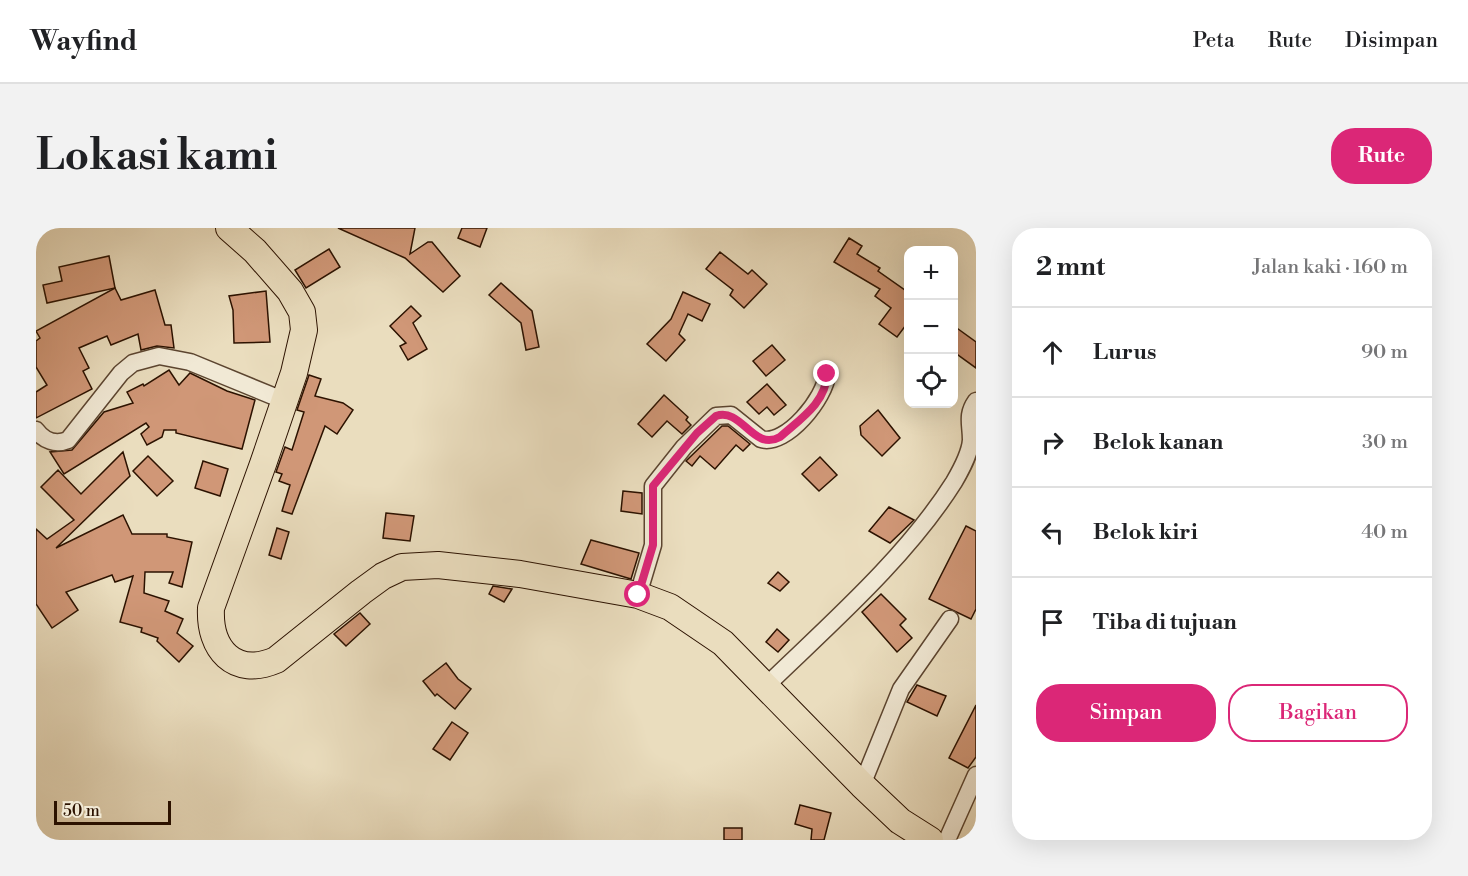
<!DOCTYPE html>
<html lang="id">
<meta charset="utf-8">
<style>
:root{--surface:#fff;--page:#f2f2f2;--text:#202124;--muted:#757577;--line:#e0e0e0;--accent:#db2777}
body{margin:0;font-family:"Libre Bodoni",serif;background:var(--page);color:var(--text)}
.controls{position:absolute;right:18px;top:18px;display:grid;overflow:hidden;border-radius:12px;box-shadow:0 6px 24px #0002}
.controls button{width:54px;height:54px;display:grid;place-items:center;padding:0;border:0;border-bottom:2px solid var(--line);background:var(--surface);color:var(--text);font:30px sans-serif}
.scale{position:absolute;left:18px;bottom:15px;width:117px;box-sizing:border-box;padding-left:6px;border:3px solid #2c1200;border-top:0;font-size:16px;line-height:21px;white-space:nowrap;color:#2c1200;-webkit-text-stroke:4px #f1e9d5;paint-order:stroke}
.stop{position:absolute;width:18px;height:18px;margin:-14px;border:4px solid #db2777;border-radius:50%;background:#fff}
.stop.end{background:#db2777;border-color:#fff;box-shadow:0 2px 6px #0008}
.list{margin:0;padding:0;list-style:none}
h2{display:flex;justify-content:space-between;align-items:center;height:78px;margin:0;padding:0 24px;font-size:26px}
h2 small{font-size:20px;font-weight:400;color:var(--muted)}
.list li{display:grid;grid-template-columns:39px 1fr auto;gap:18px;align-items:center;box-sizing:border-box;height:90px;padding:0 24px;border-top:2px solid var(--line)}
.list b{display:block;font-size:22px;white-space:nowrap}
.list em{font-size:20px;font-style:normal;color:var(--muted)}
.actions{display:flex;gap:12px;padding:18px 24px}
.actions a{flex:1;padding:14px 0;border:2px solid var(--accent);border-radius:24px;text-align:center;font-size:21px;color:var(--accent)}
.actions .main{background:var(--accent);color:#fff}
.icon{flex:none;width:33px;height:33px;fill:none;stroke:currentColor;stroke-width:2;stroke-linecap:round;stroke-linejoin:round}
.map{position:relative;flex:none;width:940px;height:612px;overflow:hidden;border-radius:24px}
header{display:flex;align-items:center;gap:36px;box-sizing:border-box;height:84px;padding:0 30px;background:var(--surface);border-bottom:2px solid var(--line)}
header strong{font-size:28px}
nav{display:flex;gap:33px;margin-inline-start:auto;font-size:21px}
.intro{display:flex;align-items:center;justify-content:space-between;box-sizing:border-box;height:144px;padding:0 36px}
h1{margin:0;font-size:42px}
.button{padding:15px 27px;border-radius:24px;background:var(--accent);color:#fff;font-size:21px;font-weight:700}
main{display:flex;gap:36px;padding:0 36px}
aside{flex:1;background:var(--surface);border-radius:24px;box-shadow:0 6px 24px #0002}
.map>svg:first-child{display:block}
.building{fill:#d09777;stroke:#2c1200;stroke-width:1.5}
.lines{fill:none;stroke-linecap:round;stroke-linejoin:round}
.minor-casing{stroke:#5c4530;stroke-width:19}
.highway-casing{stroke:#2c1200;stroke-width:28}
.minor{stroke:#f1e9d5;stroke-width:16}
.highway{stroke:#eaddbe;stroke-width:26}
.route{stroke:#db2777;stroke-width:8}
</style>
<header>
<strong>Wayfind</strong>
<nav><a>Peta</a><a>Rute</a><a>Disimpan</a></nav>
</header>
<div class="intro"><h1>Lokasi kami</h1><a class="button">Rute</a></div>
<main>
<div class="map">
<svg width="940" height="612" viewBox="0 0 940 612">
<rect width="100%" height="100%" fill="#eaddbe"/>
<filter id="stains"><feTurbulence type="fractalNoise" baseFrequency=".00333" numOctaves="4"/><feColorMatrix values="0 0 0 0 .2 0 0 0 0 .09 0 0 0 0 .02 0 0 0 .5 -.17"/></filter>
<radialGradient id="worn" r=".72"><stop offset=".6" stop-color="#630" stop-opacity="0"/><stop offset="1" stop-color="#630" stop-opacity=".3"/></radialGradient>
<!-- building -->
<g class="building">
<polygon points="302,0 379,0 374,26 392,14 396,14 424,48 407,64 369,30"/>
<polygon points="426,0 451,0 444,19 422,10"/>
<polygon points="813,10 826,18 821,26 844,40 842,43 873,65 873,93 861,109 843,96 855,80 839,68 844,61 798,34"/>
<polygon points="293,21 304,39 270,60 259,42"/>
<polygon points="684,24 712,46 716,42 731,56 708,80 694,67 697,62 670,41"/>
<polygon points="73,28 79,60 11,75 7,57 26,53 23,39"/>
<polygon points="465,55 496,83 503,119 490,122 485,95 453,67"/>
<polygon points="79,60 85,72 119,62 129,97 135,97 138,120 121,118 105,122 102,106 75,117 71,108 43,120 53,140 47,143 56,161 0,190 0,164 11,157 0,139 0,113 4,110 0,103"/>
<polygon points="230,63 234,114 198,115 197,82 193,68"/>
<polygon points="647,64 674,76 666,93 652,86 643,106 649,112 630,133 611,116 635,91"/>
<polygon points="375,78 385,88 377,95 391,121 372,132 364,118 370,115 354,98"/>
<polygon points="918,98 940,114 940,140 918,124"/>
<polygon points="736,117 749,132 730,148 717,133"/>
<polygon points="133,142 143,157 154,145 191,163 219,172 206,221 140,205 140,202 128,202 126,209 111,217 105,206 113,199 110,195 28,246 14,224 36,222 68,184 97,175 91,164 107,156 108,158"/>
<polygon points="273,147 285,151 279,168 307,175 317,182 301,206 289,198 256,286 246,283 254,257 243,253 246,246 240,244 249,219 256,222 268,184 261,182"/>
<polygon points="731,156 750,177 738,187 731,179 723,186 711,174"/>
<polygon points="628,167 652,189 650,192 655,197 646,206 631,193 616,209 602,196"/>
<polygon points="842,182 864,210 846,228 825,207 824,198"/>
<polygon points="686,198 692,198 714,216 707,223 700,217 679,241 664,228 656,238 650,233"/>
<polygon points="87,224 94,248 20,320 87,287 96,306 131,306 131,309 156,314 146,359 133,355 137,344 109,344 108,365 133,373 129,383 147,391 141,405 157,418 143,434 121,413 122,410 105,404 106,400 84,394 97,348 79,354 76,347 30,364 42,382 16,400 0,376 0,301 11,311 38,292 5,259 22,242 45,266"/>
<polygon points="112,228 137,253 121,268 97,243"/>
<polygon points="784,229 801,247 783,263 766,246"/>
<polygon points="167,233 192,241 184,268 159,260"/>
<polygon points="587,263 606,265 606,286 585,283"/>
<polygon points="853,279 878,292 854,315 833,303"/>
<polygon points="350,285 378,288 374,313 347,310"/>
<polygon points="930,298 940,303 940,381 935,391 893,371"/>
<polygon points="241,300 253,304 245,331 233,327"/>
<polygon points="555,312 603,325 595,351 545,336"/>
<polygon points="742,344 753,354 744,363 732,355"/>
<polygon points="457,358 476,361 468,374 453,366"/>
<polygon points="845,366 870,391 864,397 876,410 861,424 826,384"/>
<polygon points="324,385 334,396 310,418 298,406"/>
<polygon points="741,401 753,412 742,424 730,414"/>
<polygon points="410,435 422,451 435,461 419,481 401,466 399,468 387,453"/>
<polygon points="881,457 910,468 901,488 871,474"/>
<polygon points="940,477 940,529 932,540 913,530"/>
<polygon points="416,494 432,505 414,532 397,521"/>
<polygon points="764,577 795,585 788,612 775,612 776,601 759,596"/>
<rect x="688" y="600" width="18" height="12"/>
</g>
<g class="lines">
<defs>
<g id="minor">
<path d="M0 202C8 213 20 217 32 212L85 145 97 135 123 128 154 134 249 173"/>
<path d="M602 367 617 317V258L648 219 680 188 695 187 725 211C750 219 790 169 791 146"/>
<path d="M730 458C794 396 870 330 918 254 925 242 934 226 935 212 935 196 930 187 940 173"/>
<polyline points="826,557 865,461 914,391"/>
<polyline points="911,612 940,547"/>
</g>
<path id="highway" d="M193 0 219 23 254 63 266 84 268 102 258 145 227 236 175 380C173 421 198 450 240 432L325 364 347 348 366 339 402 337 484 346 602 367 634 379 687 415 826 557 864 593 894 612"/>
</defs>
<!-- minor casing -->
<use href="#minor" class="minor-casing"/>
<!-- highway casing -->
<use href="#highway" class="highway-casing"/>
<!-- minor -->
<use href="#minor" class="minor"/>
<!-- highway -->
<use href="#highway" class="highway"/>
</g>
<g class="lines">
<!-- route -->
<path class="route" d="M602 367 617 317V258L661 205 680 188C706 179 717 224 744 209 764 191 790 175 791 146"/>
</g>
<rect width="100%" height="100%" filter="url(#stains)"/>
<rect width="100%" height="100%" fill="url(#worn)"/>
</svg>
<div class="controls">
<button>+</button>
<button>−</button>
<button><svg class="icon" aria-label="locate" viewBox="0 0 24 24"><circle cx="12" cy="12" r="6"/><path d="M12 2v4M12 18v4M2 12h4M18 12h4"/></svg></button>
</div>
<div class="scale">50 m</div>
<div class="stop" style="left:602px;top:367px"></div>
<div class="stop end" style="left:791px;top:146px"></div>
</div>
<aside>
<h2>2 mnt<small>Jalan kaki · 160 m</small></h2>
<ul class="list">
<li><svg class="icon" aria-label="ahead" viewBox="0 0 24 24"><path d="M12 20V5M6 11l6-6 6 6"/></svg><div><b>Lurus</b></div><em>90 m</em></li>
<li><svg class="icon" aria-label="right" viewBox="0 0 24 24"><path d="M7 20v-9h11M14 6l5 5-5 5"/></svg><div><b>Belok kanan</b></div><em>30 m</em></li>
<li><svg class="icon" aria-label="left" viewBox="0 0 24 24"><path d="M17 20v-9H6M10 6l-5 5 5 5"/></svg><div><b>Belok kiri</b></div><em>40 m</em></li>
<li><svg class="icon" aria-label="arrive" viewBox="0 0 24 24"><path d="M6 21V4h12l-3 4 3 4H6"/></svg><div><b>Tiba di tujuan</b></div></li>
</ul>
<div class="actions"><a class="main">Simpan</a><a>Bagikan</a></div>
</aside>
</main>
